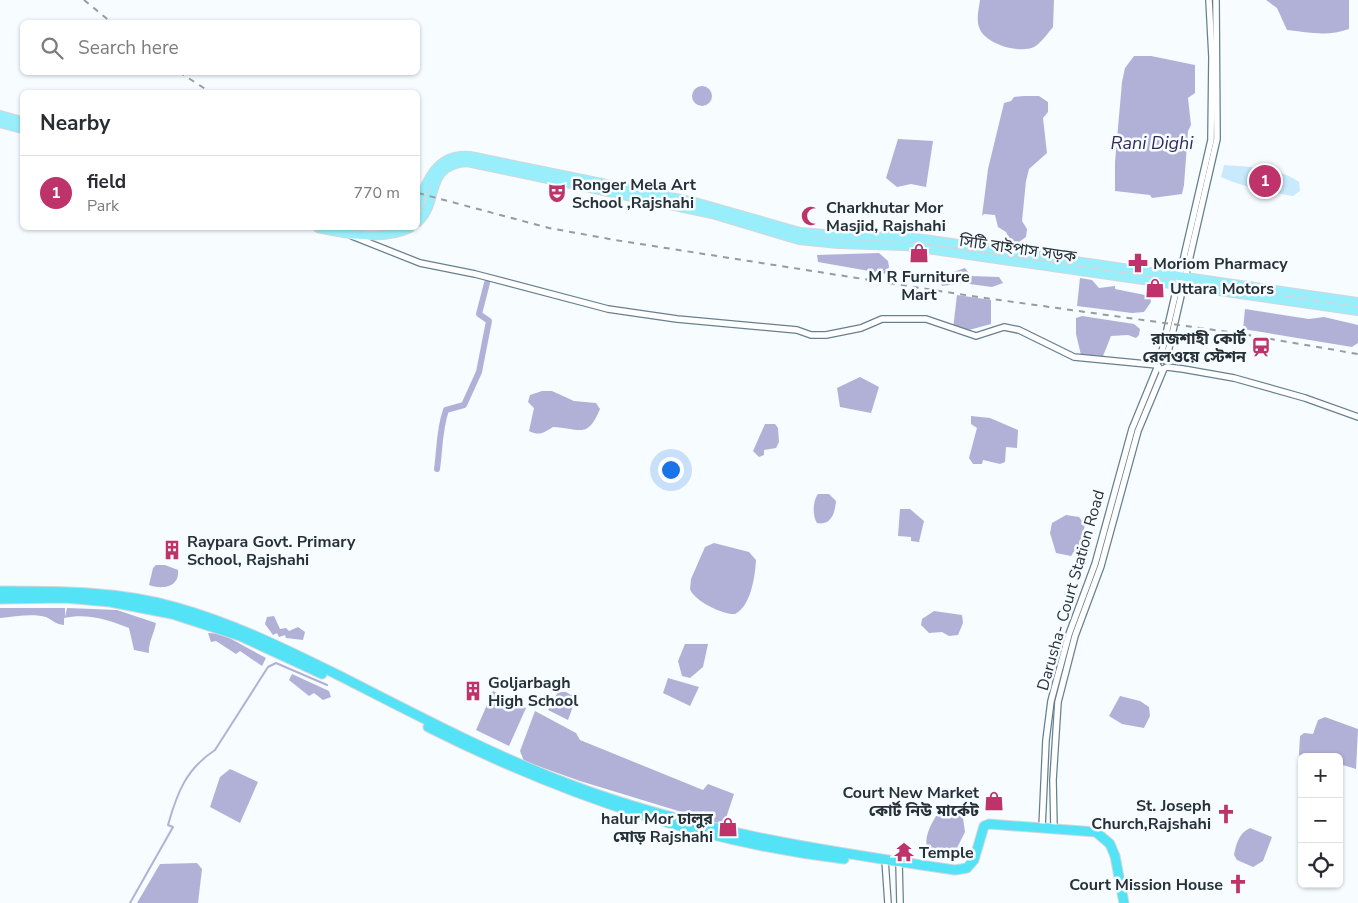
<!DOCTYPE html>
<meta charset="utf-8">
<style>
:root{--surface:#fff;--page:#f7f7f7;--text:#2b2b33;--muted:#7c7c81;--line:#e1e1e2;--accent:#be3369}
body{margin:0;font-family:"Nunito Sans","Noto Sans Bengali",sans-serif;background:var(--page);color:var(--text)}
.controls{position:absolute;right:15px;bottom:15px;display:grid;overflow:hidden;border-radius:8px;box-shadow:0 1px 4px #0004}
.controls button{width:45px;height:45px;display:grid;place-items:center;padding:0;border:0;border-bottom:1px solid var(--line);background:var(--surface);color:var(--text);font:25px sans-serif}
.you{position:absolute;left:670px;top:469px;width:18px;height:18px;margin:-12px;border:4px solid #fff;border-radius:50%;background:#1a73e8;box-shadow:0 0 0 8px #1a73e833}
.badge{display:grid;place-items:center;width:32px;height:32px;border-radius:50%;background:var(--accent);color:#fff;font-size:16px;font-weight:700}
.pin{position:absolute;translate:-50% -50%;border:2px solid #fff;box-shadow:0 1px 5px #0006}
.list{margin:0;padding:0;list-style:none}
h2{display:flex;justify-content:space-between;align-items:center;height:65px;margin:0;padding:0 20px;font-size:21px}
h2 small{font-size:16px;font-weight:400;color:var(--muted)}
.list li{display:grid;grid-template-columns:32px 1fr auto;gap:15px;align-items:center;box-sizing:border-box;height:75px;padding:0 20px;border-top:1px solid var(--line)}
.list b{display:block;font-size:19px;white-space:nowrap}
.list p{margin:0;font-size:16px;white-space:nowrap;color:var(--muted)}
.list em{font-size:16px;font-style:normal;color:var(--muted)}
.icon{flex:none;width:28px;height:28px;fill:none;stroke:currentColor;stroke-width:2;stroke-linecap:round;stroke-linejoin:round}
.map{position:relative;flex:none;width:1358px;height:903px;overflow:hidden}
.search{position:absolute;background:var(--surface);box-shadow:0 1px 4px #0004;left:20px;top:20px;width:400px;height:55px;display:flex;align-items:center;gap:12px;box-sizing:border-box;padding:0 18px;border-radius:8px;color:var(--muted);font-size:19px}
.panel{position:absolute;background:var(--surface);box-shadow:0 1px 4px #0004;left:20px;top:90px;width:400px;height:140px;border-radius:8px}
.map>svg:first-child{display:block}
.green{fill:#c9eafd}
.water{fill:#b1b1d8}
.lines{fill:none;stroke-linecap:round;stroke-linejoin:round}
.stream{stroke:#b1b1d8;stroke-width:2}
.canal{stroke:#b1b1d8;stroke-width:6}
.minor-casing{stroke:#668090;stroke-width:8}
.major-casing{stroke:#d4d6d7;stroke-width:10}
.highway-casing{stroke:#d4d6d7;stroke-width:11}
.minor{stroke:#fff;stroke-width:5.5}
.major{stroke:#98eefa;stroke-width:8}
.highway{stroke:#53e2f6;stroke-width:9}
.rail{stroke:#959da2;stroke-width:2;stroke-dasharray:6 6;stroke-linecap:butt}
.labels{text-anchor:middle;stroke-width:5;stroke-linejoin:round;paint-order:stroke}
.poi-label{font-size:16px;font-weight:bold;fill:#263138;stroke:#f6fcff;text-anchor:start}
.street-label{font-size:16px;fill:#263138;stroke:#f6fcff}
.water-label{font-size:18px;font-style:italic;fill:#312c5e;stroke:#f6fcff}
</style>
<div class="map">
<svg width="1358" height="903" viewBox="0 0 1358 903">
<rect width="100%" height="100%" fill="#f6fcff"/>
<!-- green -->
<path class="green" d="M1224 165C1248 167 1279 167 1299 182L1300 191 1293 196C1269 192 1243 187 1221 177Z"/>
<!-- water -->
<g class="water">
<path d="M980 0H1054L1053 27C1048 33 1041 43 1034 47 1019 54 984 44 979 27 976 19 979 8 980 0Z"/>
<path d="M1266 0H1349V29C1327 37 1308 32 1287 30L1277 8Z"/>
<polygon points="1134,56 1151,56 1195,65 1195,93 1188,98 1191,125 1188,131 1184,185 1182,194 1152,198 1150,195 1115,191 1115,162 1122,82 1125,68"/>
<circle cx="702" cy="96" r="10"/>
<polygon points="1024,96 1039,96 1048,102 1048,112 1043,118 1047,153 1029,169 1026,181 1022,221 1027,229 1026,237 1019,242 1011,242 1006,232 998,227 995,215 984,214 982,216 988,169 1004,103 1011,101 1014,97"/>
<polygon points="898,139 933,141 926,187 911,184 897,187 886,178"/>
<polygon points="879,253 888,261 889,267 886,274 818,262 817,255"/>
<polygon points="965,268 971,276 999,277 1003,283 992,287 962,283 942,286 941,282 945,275"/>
<polygon points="1080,278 1092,280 1099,288 1115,286 1115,289 1150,296 1151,302 1144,312 1132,313 1077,306"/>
<polygon points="957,295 991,300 991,324 969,330 953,329"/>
<polygon points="1245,309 1309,319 1324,317 1358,325 1358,343 1352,347 1243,329"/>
<polygon points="1082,316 1134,324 1140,329 1139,335 1136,338 1128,335 1111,336 1103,356 1081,355 1076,334 1076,318"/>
<polygon points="860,377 879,387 871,413 840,407 837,388"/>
<path d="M542 391H552L574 401 596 403 600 409C587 440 580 428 553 427 543 433 540 436 529 431L534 408 528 402 530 395Z"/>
<polygon points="971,416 990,418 1018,430 1017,448 1006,447 1005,462 1000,464 983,460 982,464 973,464 969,458 977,428 971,424"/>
<polygon points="765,424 775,424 778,428 779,442 776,448 764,450 764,455 759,457 753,451"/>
<path d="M818 494H829L836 501C835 513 831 526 817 523 812 516 813 500 818 494Z"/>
<polygon points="900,509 910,509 924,521 919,542 911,541 911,537 898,536"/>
<polygon points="1066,515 1079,517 1085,525 1081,541 1071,556 1056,553 1050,533 1052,523"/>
<path d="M714 543 749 552 756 560C755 576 751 606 735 614 723 615 694 601 690 589L691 579 705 547Z"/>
<path d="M156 565H165L178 570C180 587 162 590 149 585L153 568Z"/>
<path d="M0 608H65V617L67 608 117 610 156 623C154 634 148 643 149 653L134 650 129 628C108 620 88 613 64 618V625C54 624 53 620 46 617 32 613 14 617 0 618Z"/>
<polygon points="934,611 962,615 963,623 958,635 949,636 942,632 929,633 921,625 922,619"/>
<polygon points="274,616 280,629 286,628 289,631 298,627 305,632 303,640 286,638 285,635 279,637 277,633 273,635 265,624 267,617"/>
<polygon points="208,633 222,634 266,658 262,666 240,651 236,654 216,641 211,642"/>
<polygon points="685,644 708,644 703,667 690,678 682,676 678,661"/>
<polygon points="292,674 329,691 331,697 323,700 314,693 309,696 289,680"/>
<polygon points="668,678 699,687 690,706 663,693"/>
<polygon points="493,691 526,708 509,746 476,730"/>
<polygon points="558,692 566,692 576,698 568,720 548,710"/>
<polygon points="1120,696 1140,701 1149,707 1150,716 1144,728 1122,724 1109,716"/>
<polygon points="535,711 576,733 580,740 703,790 708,784 734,794 726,818 721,824 580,781 524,761 520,751"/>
<polygon points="1325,717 1358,729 1356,769 1343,765 1339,768 1339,757 1302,757 1302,766 1299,754 1300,736 1304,733 1313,734 1318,720"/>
<polygon points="230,769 258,782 240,823 210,807 220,777"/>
<path d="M959 815 963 818 965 832 957 848 942 853 928 850C923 839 930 826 936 816Z"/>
<path d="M1250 828 1272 837 1263 861 1253 867 1237 860 1234 855C1236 844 1239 833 1250 828Z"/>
<polygon points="197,863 202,869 198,903 137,903 160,864"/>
</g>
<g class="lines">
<!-- stream -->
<path class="stream" d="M130 903 173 827 168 825C177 793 186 769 215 750L268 667 276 663 327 685"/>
<!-- canal -->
<path class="canal" d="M437 469C440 448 439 430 446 410L464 405 479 372 489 321 479 314 487 283"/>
<defs>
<g id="minor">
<polyline points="352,236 420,263 475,274 608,309 677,319 797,330 811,335 826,335 861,328 882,319 926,319 976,336 1004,327 1019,330 1074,357 1157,365 1161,370 1167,367 1183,369 1234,378 1305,398 1358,417"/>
<polyline points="1160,360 1211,140 1212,57 1209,0"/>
<polyline points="1166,361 1217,139 1216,0"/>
<polyline points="1042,828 1046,740 1051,701 1069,634 1095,564 1132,429 1157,368"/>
<polyline points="1054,828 1053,780 1058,702 1075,636 1101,566 1138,431 1163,371"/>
<polyline points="885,860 888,903"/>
<polyline points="899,862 900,903"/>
</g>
<g id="major">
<polyline points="0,115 22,121"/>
<polyline points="0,123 22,129"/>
<path d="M418 206C426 180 437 153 470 156L695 202 800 232 848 236 910 237 1358 302"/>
<path d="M418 222C441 201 423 166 467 162L712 214 799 240 838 244 906 246 1358 311"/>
<path d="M318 228C345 234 384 241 410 228"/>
</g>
<g id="highway">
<path d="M0 591C59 591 118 591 175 607 233 623 285 649 338 675 413 713 488 753 566 783 691 831 824 851 955 870L967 868 974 860 984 826 989 824 1096 832 1110 844 1115 856 1124 903"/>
<polyline points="0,599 65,598 110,602 172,614 240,636 322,674"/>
<path d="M428 727C559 793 699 842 844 859"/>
</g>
</defs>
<!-- minor casing -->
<use href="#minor" class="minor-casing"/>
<!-- major casing -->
<use href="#major" class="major-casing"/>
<!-- highway casing -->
<use href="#highway" class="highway-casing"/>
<!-- minor -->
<use href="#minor" class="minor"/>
<!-- major -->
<use href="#major" class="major"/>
<!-- highway -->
<use href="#highway" class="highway"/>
<!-- rail -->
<g class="rail">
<polyline points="84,0 111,22"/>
<polyline points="179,72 210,92"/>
<polyline points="418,193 549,228 615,240 978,297 1236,333 1358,354"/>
</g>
</g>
<!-- icons -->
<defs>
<symbol id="theatre-bare" viewBox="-9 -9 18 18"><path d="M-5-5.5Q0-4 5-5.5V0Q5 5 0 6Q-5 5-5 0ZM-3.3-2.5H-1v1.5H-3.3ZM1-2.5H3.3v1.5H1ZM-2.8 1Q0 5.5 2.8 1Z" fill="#be3369" stroke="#f6fcff" stroke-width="2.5" paint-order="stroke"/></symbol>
<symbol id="mosque-bare" viewBox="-9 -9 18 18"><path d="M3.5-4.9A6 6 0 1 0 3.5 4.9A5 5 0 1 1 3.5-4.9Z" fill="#be3369" stroke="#f6fcff" stroke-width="2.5" paint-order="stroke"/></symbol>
<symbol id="shop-bare" viewBox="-9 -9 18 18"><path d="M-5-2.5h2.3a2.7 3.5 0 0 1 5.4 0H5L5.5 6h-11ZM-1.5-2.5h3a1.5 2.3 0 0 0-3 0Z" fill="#be3369" stroke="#f6fcff" stroke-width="2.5" paint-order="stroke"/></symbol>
<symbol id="pharmacy-bare" viewBox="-9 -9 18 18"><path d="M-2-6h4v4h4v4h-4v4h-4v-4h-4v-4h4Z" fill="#be3369" stroke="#f6fcff" stroke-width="2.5" paint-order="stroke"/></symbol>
<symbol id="station-bare" viewBox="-9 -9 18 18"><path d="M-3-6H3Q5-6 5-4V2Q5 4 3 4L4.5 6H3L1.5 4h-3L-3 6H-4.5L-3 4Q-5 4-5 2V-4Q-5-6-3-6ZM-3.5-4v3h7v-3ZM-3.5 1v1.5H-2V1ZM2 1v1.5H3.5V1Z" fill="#be3369" stroke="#f6fcff" stroke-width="2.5" paint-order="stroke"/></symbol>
<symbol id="building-bare" viewBox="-9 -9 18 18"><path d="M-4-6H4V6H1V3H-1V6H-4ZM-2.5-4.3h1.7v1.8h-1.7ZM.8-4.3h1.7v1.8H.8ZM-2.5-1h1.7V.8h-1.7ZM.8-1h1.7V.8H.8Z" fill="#be3369" stroke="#f6fcff" stroke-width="2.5" paint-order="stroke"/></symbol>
<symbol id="church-bare" viewBox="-9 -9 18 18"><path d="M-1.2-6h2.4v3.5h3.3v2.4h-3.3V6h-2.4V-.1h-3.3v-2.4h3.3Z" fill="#be3369" stroke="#f6fcff" stroke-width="2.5" paint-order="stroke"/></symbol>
<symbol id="temple-bare" viewBox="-9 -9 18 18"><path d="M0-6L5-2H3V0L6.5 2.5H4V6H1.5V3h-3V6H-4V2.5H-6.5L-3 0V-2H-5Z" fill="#be3369" stroke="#f6fcff" stroke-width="2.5" paint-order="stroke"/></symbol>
</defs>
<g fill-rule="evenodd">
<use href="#theatre-bare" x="543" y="179" width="28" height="28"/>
<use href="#mosque-bare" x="797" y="202" width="28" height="28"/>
<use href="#shop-bare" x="905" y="239" width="28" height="28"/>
<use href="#pharmacy-bare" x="1124" y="249" width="28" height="28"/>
<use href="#shop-bare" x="1141" y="274" width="28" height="28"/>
<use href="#station-bare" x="1247" y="333" width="28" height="28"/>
<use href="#building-bare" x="158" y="536" width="28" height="28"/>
<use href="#building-bare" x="459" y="677" width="28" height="28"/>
<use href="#shop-bare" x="980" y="787" width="28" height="28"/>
<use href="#church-bare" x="1212" y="800" width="28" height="28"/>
<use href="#shop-bare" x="714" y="813" width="28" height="28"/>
<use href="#temple-bare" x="890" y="838" width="28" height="28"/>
<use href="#church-bare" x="1224" y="870" width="28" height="28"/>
</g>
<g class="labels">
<!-- poi labels -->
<g class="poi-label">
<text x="572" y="190">Ronger Mela Art<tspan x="572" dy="18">School ,Rajshahi</tspan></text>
<text x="826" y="213">Charkhutar Mor<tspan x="826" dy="18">Masjid, Rajshahi</tspan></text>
<text x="1153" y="269">Moriom Pharmacy</text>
<text x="919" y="282" text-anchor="middle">M R Furniture<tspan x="919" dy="18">Mart</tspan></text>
<text x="1170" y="294">Uttara Motors</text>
<text x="1246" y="344" text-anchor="end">রাজশাহী কোর্ট<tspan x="1246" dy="18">রেলওয়ে স্টেশন</tspan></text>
<text x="187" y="547">Raypara Govt. Primary<tspan x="187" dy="18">School, Rajshahi</tspan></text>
<text x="488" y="688">Goljarbagh<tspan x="488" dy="18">High School</tspan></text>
<text x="979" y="798" text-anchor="end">Court New Market<tspan x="979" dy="18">কোর্ট নিউ মার্কেট</tspan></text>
<text x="1211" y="811" text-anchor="end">St. Joseph<tspan x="1211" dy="18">Church,Rajshahi</tspan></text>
<text x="713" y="824" text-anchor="end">halur Mor ঢালুর<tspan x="713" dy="18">মোড় Rajshahi</tspan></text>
<text x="919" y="858">Temple</text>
<text x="1223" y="890" text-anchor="end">Court Mission House</text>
</g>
<!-- street labels -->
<g class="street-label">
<text transform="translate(1018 248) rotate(8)" y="6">সিটি বাইপাস সড়ক</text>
<text transform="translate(1070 590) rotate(-74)" y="6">Darusha- Court Station Road</text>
</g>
<!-- water labels -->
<g class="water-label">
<text x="1152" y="149">Rani Dighi</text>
</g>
</g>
</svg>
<div class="controls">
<button>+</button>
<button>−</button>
<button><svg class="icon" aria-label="locate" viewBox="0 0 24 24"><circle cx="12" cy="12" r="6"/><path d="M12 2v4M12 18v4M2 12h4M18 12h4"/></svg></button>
</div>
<div class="you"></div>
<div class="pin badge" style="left:1265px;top:181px">1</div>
<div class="search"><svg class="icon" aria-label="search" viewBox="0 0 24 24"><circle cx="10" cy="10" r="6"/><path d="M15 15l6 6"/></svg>Search here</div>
<section class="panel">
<h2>Nearby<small></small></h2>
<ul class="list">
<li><span class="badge">1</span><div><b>field</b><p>Park</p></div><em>770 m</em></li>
</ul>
</section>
</div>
